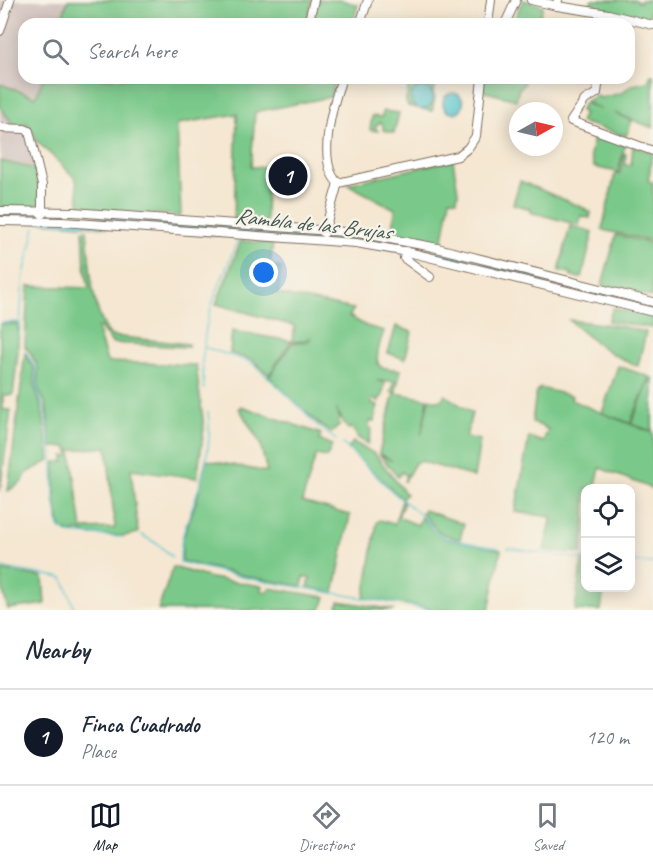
<!DOCTYPE html>
<style>
:root{--surface:#fff;--page:#f6f6f7;--text:#1f2937;--muted:#747a83;--line:#e0e1e3;--accent:#111827}
body{margin:0;font-family:Caveat,sans-serif;background:var(--page);color:var(--text)}
.controls{position:absolute;right:18px;bottom:18px;display:grid;overflow:hidden;border-radius:12px;box-shadow:0 3px 15px #0003}
.controls button{width:54px;height:54px;display:grid;place-items:center;padding:0;border:0;border-bottom:2px solid var(--line);background:var(--surface);color:var(--text);font:30px sans-serif}
.compass{position:absolute;left:509px;top:102px;width:54px;height:54px;border-radius:50%;background:var(--surface);box-shadow:0 3px 15px #0003;rotate:82deg}
.you{position:absolute;left:264px;top:273px;width:21px;height:21px;margin:-15px;border:4px solid #fff;border-radius:50%;background:#1a73e8;box-shadow:0 0 0 9px #1a73e833}
.badge{display:grid;place-items:center;width:39px;height:39px;border-radius:50%;background:var(--accent);color:#fff;font-size:20px;font-weight:700}
.pin{position:absolute;translate:-50% -50%;border:3px solid #fff;box-shadow:0 2px 6px #0006}
.list{margin:0;padding:0;list-style:none}
h2{display:flex;justify-content:space-between;align-items:center;height:78px;margin:0;padding:0 24px;font-size:26px}
h2 small{font-size:20px;font-weight:400;color:var(--muted)}
.list li{display:grid;grid-template-columns:39px 1fr auto;gap:18px;align-items:center;box-sizing:border-box;height:96px;padding:0 24px;border-top:2px solid var(--line)}
.list b{display:block;font-size:22px;white-space:nowrap}
.list p{margin:0;font-size:20px;white-space:nowrap;color:var(--muted)}
.list em{font-size:20px;font-style:normal;color:var(--muted)}
.icon{flex:none;width:33px;height:33px;fill:none;stroke:currentColor;stroke-width:2;stroke-linecap:round;stroke-linejoin:round}
.map{position:relative;flex:none;width:653px;height:610px;overflow:hidden}
.search{position:absolute;background:var(--surface);box-shadow:0 3px 15px #0003;left:18px;right:18px;top:18px;height:66px;display:flex;align-items:center;gap:15px;box-sizing:border-box;padding:0 21px;border-radius:18px;color:var(--muted);font-size:22px}
.sheet{height:174px;background:var(--surface)}
nav{display:flex;justify-content:space-around;align-items:center;box-sizing:border-box;height:84px;border-top:2px solid var(--line);background:var(--surface);font-size:16px;color:var(--muted)}
nav a{display:grid;justify-items:center;gap:3px}
nav .on{color:var(--accent)}
.map>svg:first-child{display:block}
.industrial{fill:#d0c0bc}
.green{fill:#7ac98a;stroke:#5a7a54;stroke-width:1.5;fill-rule:evenodd}
.water{fill:#59c6cf;stroke:#4a7876;stroke-width:1.5}
.lines{fill:none;stroke-linecap:round;stroke-linejoin:round}
.stream{stroke:#59c6cf;stroke-width:1.5}
.minor-casing{stroke:#7c6c5d;stroke-width:10}
.minor{stroke:#fff;stroke-width:8}
.labels{text-anchor:middle;stroke-width:4.5;stroke-linejoin:round;paint-order:stroke}
.water-label{font-size:22px;font-style:italic;fill:#445953;stroke:#f7f3e8}
</style>
<div class="map">
<svg width="653" height="610" viewBox="0 0 653 610">
<rect width="100%" height="100%" fill="#f7f3e8"/>
<filter id="ink" filterUnits="userSpaceOnUse"><feTurbulence type="fractalNoise" baseFrequency=".0167" numOctaves="2"/><feDisplacementMap in="SourceGraphic" scale="12" xChannelSelector="R" yChannelSelector="G"/><feConvolveMatrix kernelMatrix="1 2 1 2 8 2 1 2 1" color-interpolation-filters="sRGB"/></filter>
<filter id="wash" filterUnits="userSpaceOnUse"><feTurbulence type="fractalNoise" baseFrequency=".008" numOctaves="4" result="noise"/><feDisplacementMap in="SourceGraphic" scale="24" xChannelSelector="R" yChannelSelector="G"/><feGaussianBlur stdDeviation="1.35" result="paint"/><feColorMatrix in="noise" values="0 0 0 0 0 0 0 0 0 0 0 0 0 0 0 0 0 1.4 0 .05"/><feComposite in="paint" operator="in"/></filter>
<g filter="url(#wash)">
<rect width="100%" height="100%" fill="#f5e7d1"/>
<!-- industrial -->
<g class="industrial">
<polygon points="0,0 68,0 60,24 24,24 24,78 43,78 36,97 0,84"/>
<polygon points="0,107 14,126 28,123 36,140 38,151 36,169 0,161"/>
</g>
<!-- green -->
<g class="green">
<polygon points="68,0 312,0 306,24 60,24"/>
<polygon points="318,0 341,0 358,5 352,24 311,24"/>
<polygon points="523,0 543,6 538,24 507,24 508,20 513,22"/>
<polygon points="591,0 635,0 640,3 641,0 653,0 653,3 647,22 590,7"/>
<polygon points="651,74 653,74 653,128 615,113 632,121 626,136 580,122 584,113 580,111 584,103 601,109 585,102 597,95 600,98 621,93 632,85 648,82"/>
<polygon points="43,78 336,78 330,97 255,112 251,167 267,167 266,223 234,220 237,114 177,124 181,216 80,208 76,179 36,140 28,123 14,126 0,107 0,84 36,97"/>
<path d="M410 78H416L417 81 430 84 433 82 435 84V89L430 92 429 90 413 92C410 99 413 102 417 107L423 109 431 103V93L433 92 435 98 432 111 408 106 406 101Z"/>
<polygon points="484,78 521,78 525,83 519,89 516,100 483,91"/>
<polygon points="383,111 399,113 394,133 383,130 383,125 380,122 375,127 378,131 370,130 372,116 382,117"/>
<polygon points="595,133 625,144 618,172 594,167 590,155"/>
<polygon points="633,146 653,153 648,181 653,182 653,241 602,230 615,174 620,173 624,153 626,154 625,165 631,165"/>
<polygon points="453,160 458,192 457,200 450,199 442,245 393,234 395,209 347,184"/>
<polygon points="0,161 36,169 40,203 34,207 0,208"/>
<polygon points="520,181 586,209 586,211 591,212 590,218 581,216 579,225 530,212 531,209 513,204"/>
<polygon points="570,226 593,232 582,278 571,277 571,273 559,271"/>
<path d="M83 230H87C90 261 90 311 111 336L188 344V347H186L112 343 100 327 97 328 107 362 196 365 204 428 197 478 131 469 138 533 124 536 89 535 79 531 70 533 61 529 55 501V462H64V456H69L68 447H51L46 405 38 388V368L30 352 25 347 28 286 89 288 85 268ZM107 447 115 528 82 529 71 450Z"/>
<polygon points="616,235 651,243 653,297 602,285"/>
<path d="M241 241 273 243 270 265 281 268 278 294 354 309 349 316 366 326 384 331C381 339 373 362 381 367 387 369 395 369 401 370L395 393 428 399 421 435 429 399 440 401 445 395 472 413 466 437 480 440 474 477 420 461 415 463 404 482 406 475 401 472 398 477 379 454 392 461 379 453 394 393 391 392 395 381H377L385 382 382 397H380L379 401 373 399 371 403 378 405 374 422 370 421 369 428 372 429 368 444 358 438 352 428 348 429 336 409 340 419 338 421 340 425 331 433C308 417 290 396 269 377L292 343 308 341 311 337C305 341 300 342 292 341L295 326 216 304Z"/>
<polygon points="613,308 653,317 653,328 608,321"/>
<path d="M569 320 620 326 646 332 638 366C611 356 590 339 569 320Z"/>
<polygon points="0,324 18,324 18,351 13,395 3,395 3,410 11,410 0,492"/>
<polygon points="396,326 412,332 405,359 388,353"/>
<polygon points="232,331 291,341 269,375 252,360 230,353"/>
<polygon points="25,353 34,369 35,387 42,409 50,460 27,473 22,482 8,491"/>
<polygon points="618,366 650,377 630,423 602,413 653,433 653,489 600,468 595,488 586,488 585,531 581,553 544,550 552,517 515,512 529,437 543,442 548,429 532,422 536,393 540,388 572,396 571,400 602,413"/>
<polygon points="651,378 653,378 652,431 631,424"/>
<polygon points="241,406 321,434 319,440 332,445 327,457 316,455 302,502 350,515 334,593 308,587 310,578 304,577 302,586 254,578 182,561 182,540 197,499 206,460 267,472 260,443 239,408"/>
<polygon points="353,442 375,454 406,494 402,499 348,449"/>
<polygon points="402,501 404,503 398,517 418,525 421,517 434,531 445,538 501,550 489,610 442,610 364,598 377,522 380,520 394,524"/>
<path d="M424 510 464 524 460 539C439 535 434 529 422 512Z"/>
<polygon points="582,560 585,560 586,588 604,588 601,610 575,610"/>
<polygon points="173,567 211,578 262,586 261,591 268,592 269,588 326,597 321,610 158,610"/>
<polygon points="1,570 43,577 45,604 8,609 3,592"/>
<polygon points="339,601 395,610 337,610"/>
</g>
<!-- water -->
<g class="water">
<circle cx="422" cy="98" r="11"/>
<circle cx="453" cy="103" r="10"/>
<polygon points="0,213 39,213 298,230 390,240 653,304 653,310 405,249 0,219"/>
</g>
<g class="lines">
<!-- stream -->
<g class="stream">
<path d="M238 239C225 274 205 309 204 347L251 362 302 408 311 420 336 440"/>
<polyline points="0,323 18,322"/>
<polyline points="19,339 23,279 35,227"/>
<polyline points="26,352 36,369 37,388 45,411 53,461 54,500 59,527 67,533 122,537"/>
<polyline points="204,389 202,361 204,348"/>
<path d="M208 412C212 441 205 472 195 499 187 524 180 535 180 562L251 579 434 610"/>
<polyline points="343,444 394,493 422,516 434,531 446,538 479,545 499,548"/>
<polyline points="142,535 159,545 172,557"/>
<polyline points="508,548 583,559 586,557"/>
<polyline points="630,562 653,563"/>
<polyline points="3,568 63,578 75,610"/>
</g>
</g>
</g>
<g filter="url(#ink)">
<g class="lines">
<defs>
<g id="minor">
<polyline points="531,0 557,6 558,0"/>
<polyline points="557,6 608,14 653,25"/>
<polyline points="308,24 314,0"/>
<polyline points="360,24 368,0"/>
<polyline points="488,24 491,0"/>
<polyline points="505,24 516,0"/>
<polyline points="607,24 608,14"/>
<polyline points="0,31 10,0"/>
<polyline points="599,78 597,93 585,100 571,121 653,151"/>
<polyline points="0,128 25,129 29,131 42,185 42,214"/>
<polyline points="338,183 458,156 468,148 476,136 482,78"/>
<path d="M338 183C316 162 333 103 342 78"/>
<polyline points="0,211 73,212 358,233 433,247 653,302"/>
<polyline points="0,221 62,222 356,243 408,252 653,312"/>
<polyline points="324,233 338,183"/>
<polyline points="406,251 404,258 430,277"/>
</g>
</defs>
<!-- minor casing -->
<use href="#minor" class="minor-casing"/>
<!-- minor -->
<use href="#minor" class="minor"/>
</g>
</g>
<g class="labels">
<!-- water labels -->
<g class="water-label">
<text transform="translate(313 223) rotate(6)" y="8">Rambla de las Brujas</text>
</g>
</g>
</svg>
<div class="controls">
<button><svg class="icon" aria-label="locate" viewBox="0 0 24 24"><circle cx="12" cy="12" r="6"/><path d="M12 2v4M12 18v4M2 12h4M18 12h4"/></svg></button>
<button><svg class="icon" aria-label="layers" viewBox="0 0 24 24"><path d="M12 4l9 5-9 5-9-5zM3 14l9 5 9-5"/></svg></button>
</div>
<svg class="compass" viewBox="-18 -18 36 36"><path d="M0-13l5 13h-10z" fill="#e53935"/><path d="M0 13l5-13h-10z" fill="#747a83"/></svg>
<div class="you"></div>
<div class="pin badge" style="left:288px;top:176px">1</div>
<div class="search"><svg class="icon" aria-label="search" viewBox="0 0 24 24"><circle cx="10" cy="10" r="6"/><path d="M15 15l6 6"/></svg>Search here</div>
</div>
<section class="sheet">
<h2>Nearby<small></small></h2>
<ul class="list">
<li><span class="badge">1</span><div><b>Finca Cuadrado</b><p>Place</p></div><em>120 m</em></li>
</ul>
</section>
<nav>
<a class="on"><svg class="icon" aria-label="map" viewBox="0 0 24 24"><path d="M3 6l6-2 6 2 6-2v14l-6 2-6-2-6 2zM9 4v14M15 6v14"/></svg>Map</a>
<a><svg class="icon" aria-label="directions" viewBox="0 0 24 24"><path d="M12 3l9 9-9 9-9-9zM9 14v-3h6M13 9l2 2-2 2"/></svg>Directions</a>
<a><svg class="icon" aria-label="saved" viewBox="0 0 24 24"><path d="M7 4h10v16l-5-4-5 4z"/></svg>Saved</a>
</nav>
